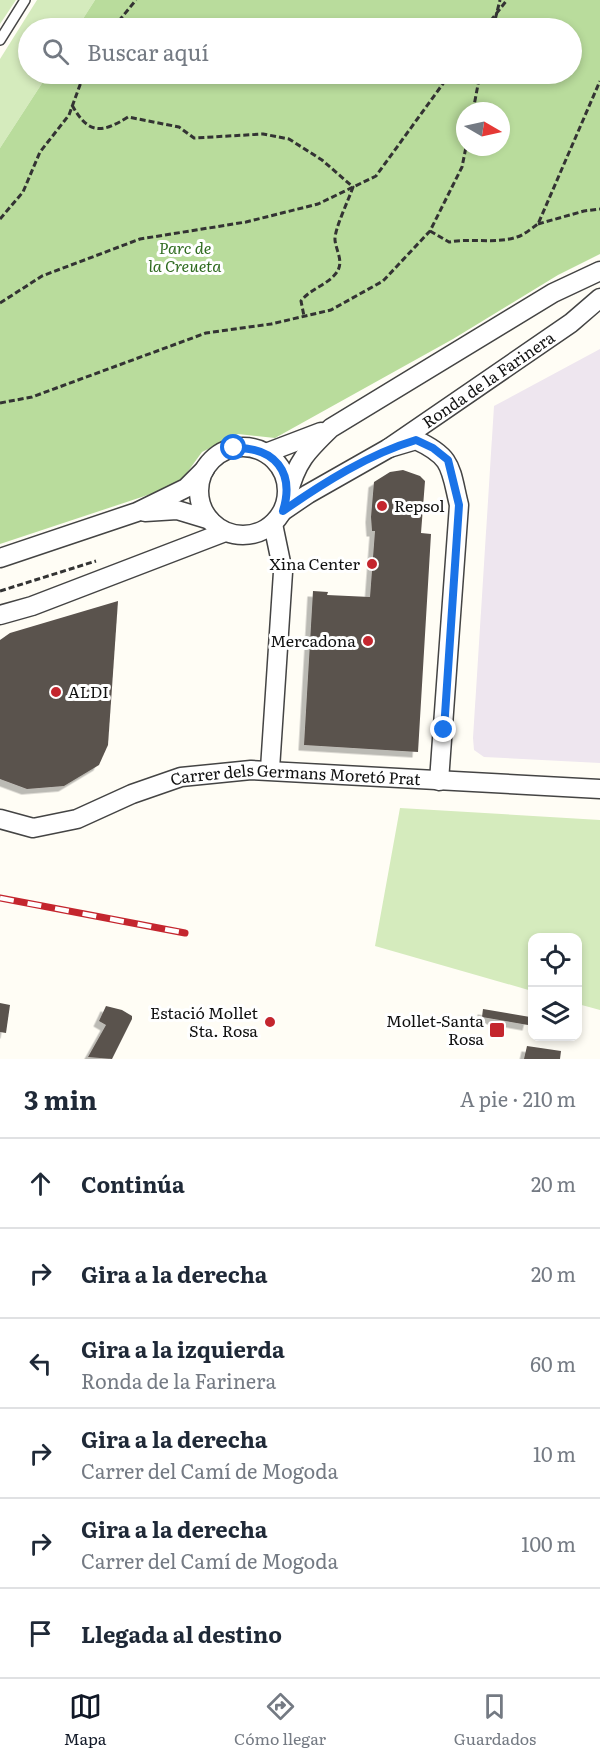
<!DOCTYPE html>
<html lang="es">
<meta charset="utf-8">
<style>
:root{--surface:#fff;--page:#f6f6f7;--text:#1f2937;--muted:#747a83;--line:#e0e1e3;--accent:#111827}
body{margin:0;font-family:Literata,serif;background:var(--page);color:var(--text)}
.controls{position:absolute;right:18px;bottom:18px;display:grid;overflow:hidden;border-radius:12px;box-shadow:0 3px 9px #0003}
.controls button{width:54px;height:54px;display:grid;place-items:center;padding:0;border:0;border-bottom:2px solid var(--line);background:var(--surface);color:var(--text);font:30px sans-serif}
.compass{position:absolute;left:456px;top:102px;width:54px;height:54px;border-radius:50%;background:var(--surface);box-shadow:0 3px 9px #0003;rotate:99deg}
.stop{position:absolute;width:18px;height:18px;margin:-14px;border:4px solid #1a73e8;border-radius:50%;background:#fff}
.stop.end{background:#1a73e8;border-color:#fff;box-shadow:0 2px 6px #0008}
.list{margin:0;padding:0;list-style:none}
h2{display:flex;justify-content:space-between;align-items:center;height:78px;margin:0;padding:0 24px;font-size:26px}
h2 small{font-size:20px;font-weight:400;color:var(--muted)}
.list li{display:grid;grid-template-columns:39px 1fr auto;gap:18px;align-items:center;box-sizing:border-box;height:90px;padding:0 24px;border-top:2px solid var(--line)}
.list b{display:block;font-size:22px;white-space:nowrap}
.list p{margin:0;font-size:20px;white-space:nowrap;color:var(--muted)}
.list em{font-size:20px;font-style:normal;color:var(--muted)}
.icon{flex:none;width:33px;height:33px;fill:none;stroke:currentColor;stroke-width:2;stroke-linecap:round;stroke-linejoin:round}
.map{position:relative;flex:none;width:600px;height:1059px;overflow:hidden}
.search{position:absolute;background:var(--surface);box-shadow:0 3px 9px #0003;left:18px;right:18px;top:18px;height:66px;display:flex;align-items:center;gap:15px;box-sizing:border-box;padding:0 21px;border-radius:33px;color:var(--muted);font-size:22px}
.sheet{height:618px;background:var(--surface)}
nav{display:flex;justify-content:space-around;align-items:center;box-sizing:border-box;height:84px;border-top:2px solid var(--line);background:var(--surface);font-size:16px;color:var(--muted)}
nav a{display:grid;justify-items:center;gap:3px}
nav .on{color:var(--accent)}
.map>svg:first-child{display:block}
.industrial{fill:#eee6ef}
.green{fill:#d5ebbd}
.forest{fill:#b9dc9c;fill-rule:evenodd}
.building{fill:#5a524d;filter:url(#shadow)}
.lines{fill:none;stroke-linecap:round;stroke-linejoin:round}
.service-casing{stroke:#444;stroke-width:12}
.minor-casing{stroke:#444;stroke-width:21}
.path{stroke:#333;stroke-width:3;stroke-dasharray:6 3;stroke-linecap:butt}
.service{stroke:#fff;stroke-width:9}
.minor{stroke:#fff;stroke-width:18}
.rail-casing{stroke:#c4262e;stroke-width:7}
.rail{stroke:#fff;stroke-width:4.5;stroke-dasharray:14;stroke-linecap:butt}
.route{stroke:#1a73e8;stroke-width:8}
.poi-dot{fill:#c4262e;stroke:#fff;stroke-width:2}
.labels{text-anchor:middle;stroke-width:6;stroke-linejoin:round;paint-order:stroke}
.park-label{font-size:16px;font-style:italic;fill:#2f6b1f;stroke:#fff}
.street-label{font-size:16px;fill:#111;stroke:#fff}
.poi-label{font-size:16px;fill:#111;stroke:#fff;text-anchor:end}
</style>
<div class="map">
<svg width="600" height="1059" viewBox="0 0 600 1059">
<defs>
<filter id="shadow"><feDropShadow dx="-5.5" dy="5.5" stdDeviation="0" flood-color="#0004"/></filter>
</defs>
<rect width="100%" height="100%" fill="#fffdf5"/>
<!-- industrial -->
<polygon class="industrial" points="600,349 600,763 484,757 474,750 473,738 494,406"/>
<!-- green -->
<g class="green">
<polygon points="0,0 16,0 0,24"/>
<polygon points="37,0 95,0 77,28 28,28 28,74 48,74 0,148 0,59"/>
<polygon points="400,808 600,820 600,1010 578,1004 578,938 532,938 532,991 375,946"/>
</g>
<!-- forest -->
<path class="forest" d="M95 0H600V254L558 275 453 339 275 438 238 434 202 452 178 485 0 544V148L48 74H572V28H77ZM465 111H501V147H465Z"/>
<!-- building -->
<g class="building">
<polygon points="403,470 420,476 425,481 421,533 431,534 418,752 304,745 313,591 328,592 327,595 370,597 375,531 372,531 371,517 374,482 390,472"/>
<polygon points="118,601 108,745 99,765 64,786 27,789 0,779 0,640 10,633"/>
<polygon points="0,1003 10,1005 6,1033 0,1032"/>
<polygon points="106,1006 122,1010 132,1016 132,1019 112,1059 88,1057 106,1025 99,1021"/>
<polygon points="483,1009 530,1017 528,1025 482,1017"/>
<polygon points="527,1046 561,1051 560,1059 524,1059"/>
</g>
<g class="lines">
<defs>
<polyline id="service" points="0,40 25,0"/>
<g id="minor">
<circle cx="243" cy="491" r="44"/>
<path d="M389 448 416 440C453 457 450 468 459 505L439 781"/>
<polyline points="266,453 321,432"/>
<path d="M288 495C296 462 307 451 331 428L553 293 600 271"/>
<path id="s1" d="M283 511 308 494 389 448 571 323 600 298"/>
<polyline points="145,512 177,510 210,520"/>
<polyline points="0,558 137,512 186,488 205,469"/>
<polyline points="0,615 32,606 225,532"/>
<polyline points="270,769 283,572 273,524"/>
<path id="s2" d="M0 819 33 828 77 819 132 794 181 777 251 770 600 789"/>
</g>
</defs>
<!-- service casing -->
<use href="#service" class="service-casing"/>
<!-- minor casing -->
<use href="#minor" class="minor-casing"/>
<!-- path -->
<g class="path">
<polyline points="113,28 136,0"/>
<polyline points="485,28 507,0"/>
<polyline points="493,28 500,0"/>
<path d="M72 105C88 134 101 134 128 117L179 127 194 138 263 134 289 139 322 160 353 187C349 199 334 230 335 240 336 251 344 261 337 272 328 285 311 288 301 301L304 316"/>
<polyline points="473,111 480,74"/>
<polyline points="0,219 23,192 40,152 69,115 84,74"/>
<polyline points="538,224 584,211 600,209"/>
<path d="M430 231 449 242C471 238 496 244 517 237 524 235 532 228 538 224L600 81"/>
<polyline points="0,303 42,276 140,239 246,222 318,204 376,176 450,74"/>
<polyline points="0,403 32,397 206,333 271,324 331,310 383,281 430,231 462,167 466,147"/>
<polyline points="0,591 96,561"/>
</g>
<!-- service -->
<use href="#service" class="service"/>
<!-- minor -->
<use href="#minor" class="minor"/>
<defs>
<polyline id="rail" points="0,898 185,933"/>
</defs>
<!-- rail casing -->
<use href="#rail" class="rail-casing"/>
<!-- rail -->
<use href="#rail" class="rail"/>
</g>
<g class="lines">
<!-- route -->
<path class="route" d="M234 448C275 447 295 472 283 511 323 483 369 454 416 440L433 448 448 460 459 505 444 730"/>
</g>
<!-- markers -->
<g class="poi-dot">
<circle cx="382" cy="506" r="6"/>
<circle cx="372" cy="564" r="6"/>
<circle cx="368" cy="641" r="6"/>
<circle cx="56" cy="692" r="6"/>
<circle cx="270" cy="1022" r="6"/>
<rect x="489" y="1022" width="16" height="16" rx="3"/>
</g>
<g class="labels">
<!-- park labels -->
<g class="park-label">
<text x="185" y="254">Parc de<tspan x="185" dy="18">la Creueta</tspan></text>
</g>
<!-- street labels -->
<g class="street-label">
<text dy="6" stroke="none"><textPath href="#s1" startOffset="244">Ronda de la Farinera</textPath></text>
<text dy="6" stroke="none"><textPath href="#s2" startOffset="306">Carrer dels Germans Moretó Prat</textPath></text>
</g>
<!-- poi labels -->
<g class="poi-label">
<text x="394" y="512" text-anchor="start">Repsol</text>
<text x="360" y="570">Xina Center</text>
<text x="356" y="647">Mercadona</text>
<text x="68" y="698" text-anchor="start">ALDI</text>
<text x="258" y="1019">Estació Mollet<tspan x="258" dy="18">Sta. Rosa</tspan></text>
<text x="484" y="1027">Mollet-Santa<tspan x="484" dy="18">Rosa</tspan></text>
</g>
</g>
</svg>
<div class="controls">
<button><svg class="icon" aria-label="locate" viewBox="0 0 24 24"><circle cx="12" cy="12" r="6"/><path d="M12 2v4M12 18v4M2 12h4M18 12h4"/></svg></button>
<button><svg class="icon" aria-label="layers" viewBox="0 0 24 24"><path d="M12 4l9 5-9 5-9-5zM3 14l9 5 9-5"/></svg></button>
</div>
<svg class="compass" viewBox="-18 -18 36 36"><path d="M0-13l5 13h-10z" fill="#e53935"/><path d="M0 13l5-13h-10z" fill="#747a83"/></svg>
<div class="stop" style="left:234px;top:448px"></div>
<div class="stop end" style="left:444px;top:730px"></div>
<div class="search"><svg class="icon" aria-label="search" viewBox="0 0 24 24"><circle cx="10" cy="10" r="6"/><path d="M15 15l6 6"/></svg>Buscar aquí</div>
</div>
<section class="sheet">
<h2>3 min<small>A pie · 210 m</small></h2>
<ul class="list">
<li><svg class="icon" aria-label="ahead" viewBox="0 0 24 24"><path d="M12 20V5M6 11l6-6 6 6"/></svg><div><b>Continúa</b></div><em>20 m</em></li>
<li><svg class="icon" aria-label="right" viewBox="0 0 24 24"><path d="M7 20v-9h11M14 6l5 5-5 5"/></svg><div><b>Gira a la derecha</b></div><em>20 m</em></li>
<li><svg class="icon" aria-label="left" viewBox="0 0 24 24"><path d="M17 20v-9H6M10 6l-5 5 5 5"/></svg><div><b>Gira a la izquierda</b><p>Ronda de la Farinera</p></div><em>60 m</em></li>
<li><svg class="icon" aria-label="right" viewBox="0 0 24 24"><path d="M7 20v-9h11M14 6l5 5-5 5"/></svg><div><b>Gira a la derecha</b><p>Carrer del Camí de Mogoda</p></div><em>10 m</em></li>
<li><svg class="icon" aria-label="right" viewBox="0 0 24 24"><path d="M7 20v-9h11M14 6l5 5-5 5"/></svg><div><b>Gira a la derecha</b><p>Carrer del Camí de Mogoda</p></div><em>100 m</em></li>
<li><svg class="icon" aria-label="arrive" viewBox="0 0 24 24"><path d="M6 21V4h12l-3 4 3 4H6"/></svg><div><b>Llegada al destino</b></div></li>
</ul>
</section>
<nav>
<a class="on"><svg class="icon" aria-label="map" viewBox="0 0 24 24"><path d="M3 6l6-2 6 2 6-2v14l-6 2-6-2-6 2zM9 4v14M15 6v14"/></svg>Mapa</a>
<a><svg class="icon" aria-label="directions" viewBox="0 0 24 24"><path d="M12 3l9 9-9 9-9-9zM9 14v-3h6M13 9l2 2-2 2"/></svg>Cómo llegar</a>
<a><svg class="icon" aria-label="saved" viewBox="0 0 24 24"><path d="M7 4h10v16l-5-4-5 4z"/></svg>Guardados</a>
</nav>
